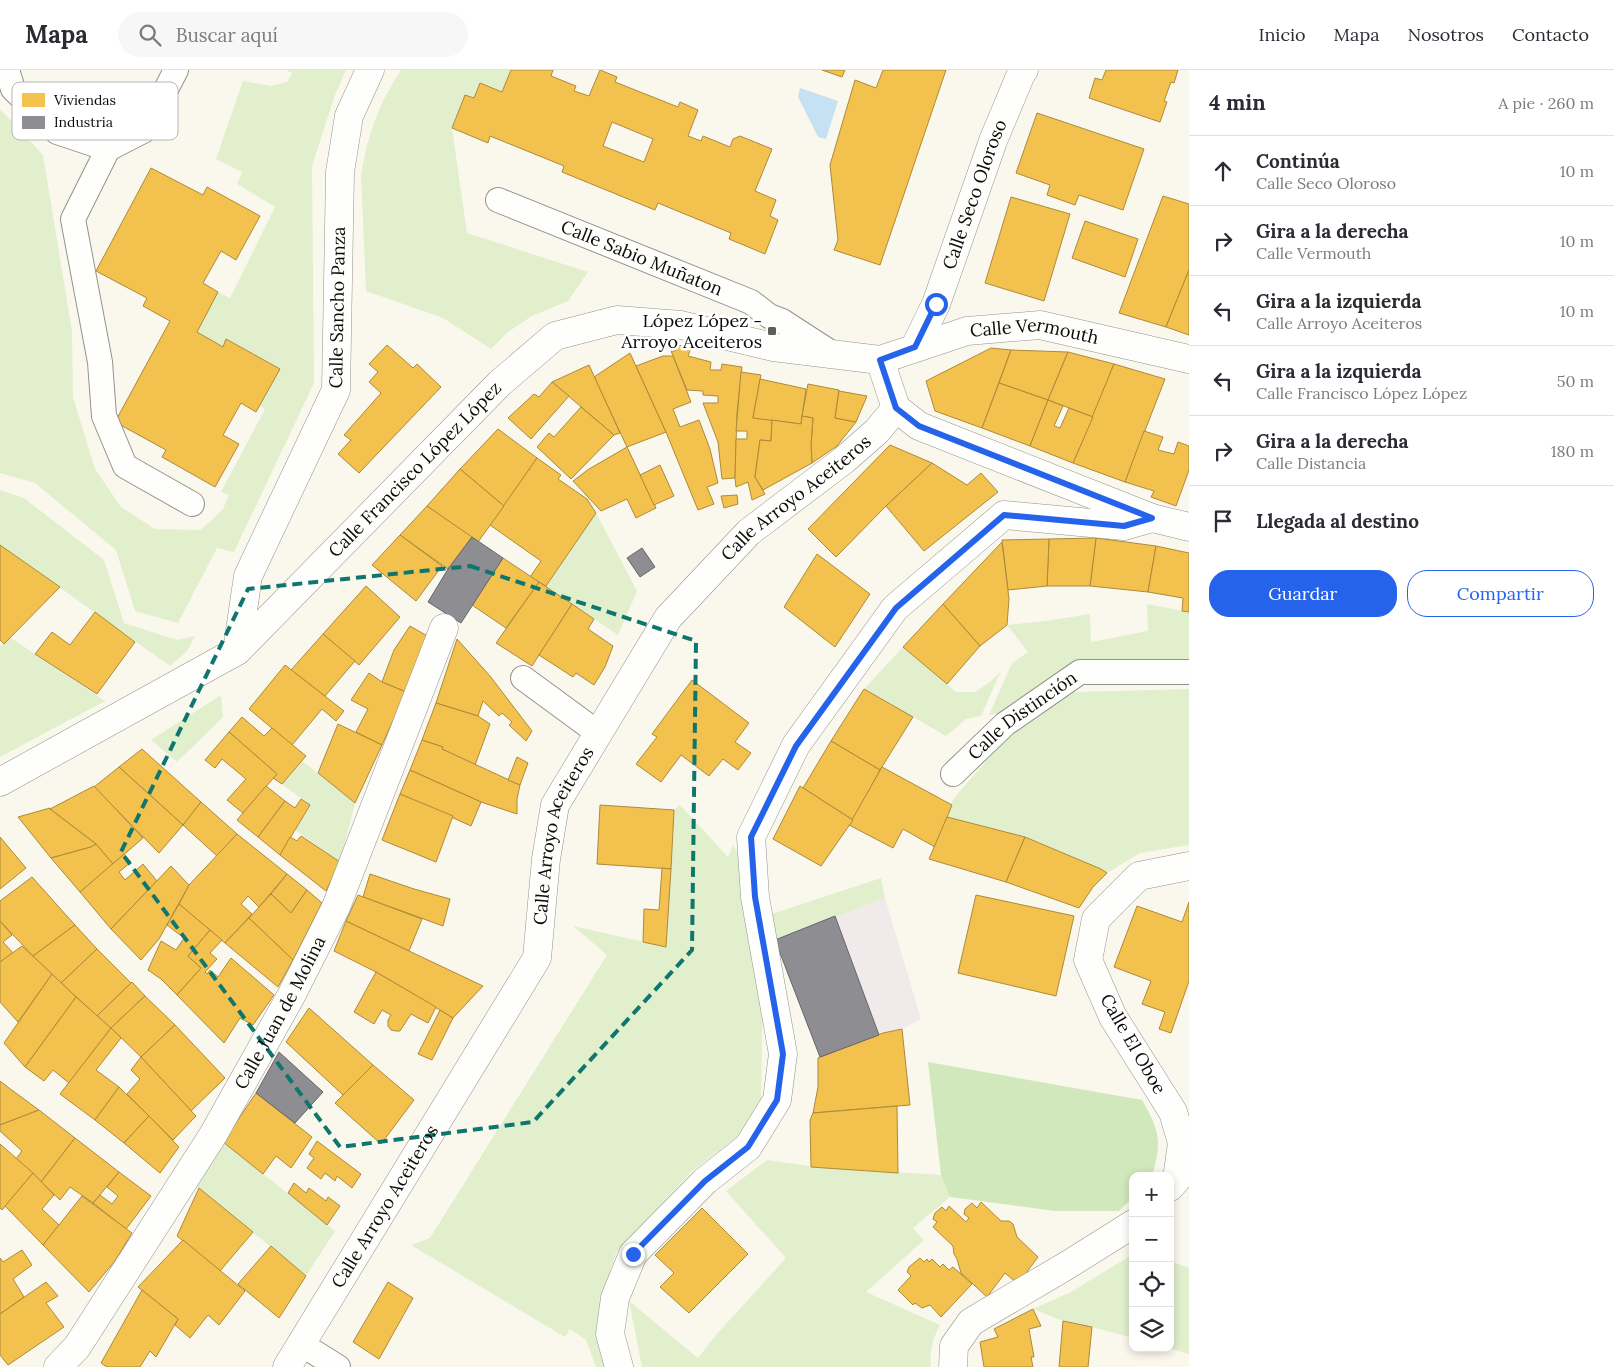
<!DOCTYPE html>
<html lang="es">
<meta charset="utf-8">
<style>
:root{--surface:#fff;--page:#f7f7f7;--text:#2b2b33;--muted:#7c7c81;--line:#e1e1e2;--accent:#2563eb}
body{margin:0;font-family:Lora,serif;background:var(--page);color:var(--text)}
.controls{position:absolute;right:15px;bottom:15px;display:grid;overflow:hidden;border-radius:10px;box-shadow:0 2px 8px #0003}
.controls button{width:45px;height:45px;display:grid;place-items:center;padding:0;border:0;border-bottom:1px solid var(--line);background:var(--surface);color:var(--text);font:25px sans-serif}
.stop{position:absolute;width:15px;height:15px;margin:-11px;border:4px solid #2563eb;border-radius:50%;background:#fff}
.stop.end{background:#2563eb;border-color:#fff;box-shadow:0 1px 5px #0008}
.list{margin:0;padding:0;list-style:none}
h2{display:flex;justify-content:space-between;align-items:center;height:65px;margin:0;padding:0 20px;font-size:21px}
h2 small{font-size:16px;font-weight:400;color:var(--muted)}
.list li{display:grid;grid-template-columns:32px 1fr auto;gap:15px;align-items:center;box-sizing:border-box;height:70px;padding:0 20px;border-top:1px solid var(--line)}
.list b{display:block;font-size:19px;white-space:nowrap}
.list p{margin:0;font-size:16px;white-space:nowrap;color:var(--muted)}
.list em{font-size:16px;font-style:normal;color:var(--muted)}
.actions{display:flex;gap:10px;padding:15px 20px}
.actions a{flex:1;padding:11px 0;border:1px solid var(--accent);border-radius:20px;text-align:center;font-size:18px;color:var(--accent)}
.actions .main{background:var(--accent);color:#fff}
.icon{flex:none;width:28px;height:28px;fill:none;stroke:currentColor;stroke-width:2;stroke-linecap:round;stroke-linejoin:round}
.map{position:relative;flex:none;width:1189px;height:1297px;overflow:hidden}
header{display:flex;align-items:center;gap:30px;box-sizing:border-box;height:70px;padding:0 25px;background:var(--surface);border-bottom:1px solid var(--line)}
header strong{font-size:24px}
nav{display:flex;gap:28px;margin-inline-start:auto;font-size:18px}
.search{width:350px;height:45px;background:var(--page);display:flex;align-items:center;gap:12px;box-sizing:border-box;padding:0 18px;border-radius:28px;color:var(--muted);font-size:19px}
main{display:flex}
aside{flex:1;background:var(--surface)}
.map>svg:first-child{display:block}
.industrial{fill:#f1eaeb}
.green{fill:#e1efcd}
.forest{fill:#d1e7bc}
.water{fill:#c5e1f3}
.homes{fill:#f2c14e;stroke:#ad8a3a;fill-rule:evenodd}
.industry{fill:#8d8d92;stroke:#66666a}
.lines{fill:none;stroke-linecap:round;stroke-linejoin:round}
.lane-casing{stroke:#93928d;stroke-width:26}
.street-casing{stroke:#93928d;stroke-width:29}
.lane{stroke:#fefefc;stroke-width:24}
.street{stroke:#fefefc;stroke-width:28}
.route{stroke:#2563eb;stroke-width:6}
.marked{fill:none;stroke:#0f766e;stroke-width:4;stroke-dasharray:10 6;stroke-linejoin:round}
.poi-dot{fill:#5f5e5a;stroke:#fff;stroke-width:2}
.labels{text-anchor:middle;stroke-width:5;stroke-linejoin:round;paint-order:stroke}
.street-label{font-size:18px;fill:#0b0b0b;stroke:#fff}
.poi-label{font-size:18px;fill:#0b0b0b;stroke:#fff;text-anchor:end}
.key{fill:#fff;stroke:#b6b6b6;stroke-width:1}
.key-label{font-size:14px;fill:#0b0b0b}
</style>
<header>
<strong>Mapa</strong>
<div class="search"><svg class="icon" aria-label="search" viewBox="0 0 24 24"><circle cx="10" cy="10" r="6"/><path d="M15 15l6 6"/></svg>Buscar aquí</div>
<nav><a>Inicio</a><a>Mapa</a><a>Nosotros</a><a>Contacto</a></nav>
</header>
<main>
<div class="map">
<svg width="1189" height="1297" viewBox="0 0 1189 1297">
<rect width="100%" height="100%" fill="#faf8ed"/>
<!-- industrial -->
<polygon class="industrial" points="885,828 921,949 902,959 883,963 820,987 775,870"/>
<!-- green -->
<g class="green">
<polygon points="286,0 346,0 335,25 312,96 314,313 234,482 217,478 178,553 135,541 116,480 35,413 0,403 0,39 43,85 72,261 73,327 95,399 121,437 155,459 201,460 223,439 229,425 221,422 265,339 260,336 280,299 226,270 223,277 197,262 218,222 230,228 275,137 237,114 242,102 216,89 243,11 271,16 287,12 292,3"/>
<path d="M401 0H511L502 22 480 13 474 28 465 25 452 58 467 163 588 202 568 231 532 246 508 262 491 279 443 248 366 221 361 105C367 67 379 32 401 0Z"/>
<polygon points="0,420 24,428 104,490 124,553 177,570 195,566 187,581 170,596 0,475"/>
<polygon points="596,443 637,521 618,565 546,516"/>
<polygon points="1147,534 1189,542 1189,593 1077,590 1006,642 989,645 1012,593 1028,582 1007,555 1046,551 1090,544 1091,572 1148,561"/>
<polygon points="11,568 105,631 0,687 0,576"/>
<polygon points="903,577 956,622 975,622 990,612 1001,601 981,646 966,649 946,666 864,619"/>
<polygon points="1189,619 1189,775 1140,783 1107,803 1101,799 1025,767 947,747 953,729 1017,656 1074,622"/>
<polygon points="221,625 223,647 177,692 151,670"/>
<polygon points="302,691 355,733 340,792 295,760 310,735 282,714"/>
<polygon points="680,735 728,787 733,775 741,789 741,826 763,913 761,1028 737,1067 691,1102 616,1183 603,1224 608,1297 596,1297 586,1270 570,1259 565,1267 411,1175 430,1168 607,885 573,856 666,877 674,740"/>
<polygon points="881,808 885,828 775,870 769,845"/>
<polygon points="223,1072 335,1161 306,1206 195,1115"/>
<path d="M767 1090 816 1097 941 1105 950 1127 913 1158 924 1170 866 1222 940 1255C933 1268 929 1282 931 1297H642L629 1231 698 1288 715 1266 786 1188 726 1121Z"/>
<polygon points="1133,1184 1133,1268 1092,1257 1063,1251 1033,1239 1071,1222"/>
<polygon points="1170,1191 1189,1198 1189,1284 1169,1278 1170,1278"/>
</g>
<!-- forest -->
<path class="forest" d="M928 992 1142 1030C1160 1061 1162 1072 1152 1106H1133V1127L1119 1141H1055L950 1127 941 1105Z"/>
<!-- water -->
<polygon class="water" points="800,18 838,31 826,69 818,67 798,27"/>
<!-- homes -->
<g class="homes">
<path d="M511 0H553L551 6 576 16 574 21 589 26 600 0 617 7 615 12 678 37 680 32 698 40 688 66 701 71 703 66 730 77 733 69 740 66 772 79 755 121 776 130 770 146 778 150 765 184 729 169 731 163 658 133 655 140 562 102 564 96 490 66 488 73 452 58 465 25 474 28 480 13 502 22ZM612 52 653 69 644 92 603 76Z"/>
<polygon points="822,0 845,0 842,7"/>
<polygon points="883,0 946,0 880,195 834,180 838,170 830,95 855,10 876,18"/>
<polygon points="1106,0 1178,0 1174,13 1171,12 1164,31 1167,32 1160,52 1089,28 1095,8 1102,10"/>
<polygon points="1037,43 1144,79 1123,140 1079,125 1075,135 1047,125 1050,115 1016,103"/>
<polygon points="151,98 203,125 207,117 260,146 236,190 221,181 203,213 218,222 197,262 223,277 226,269 280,299 256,342 241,333 223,365 239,374 215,417 162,387 166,380 115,352 170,251 143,236 147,228 96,201"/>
<polygon points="1163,126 1189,134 1189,200 1166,257 1119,243"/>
<polygon points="1011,127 1070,144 1044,231 985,213"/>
<polygon points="1085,151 1138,169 1125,207 1072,188"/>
<polygon points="1189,200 1189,265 1166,257"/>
<polygon points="387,275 413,298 417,294 441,317 359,403 338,384 351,370 344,365 381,323 369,312 378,302 369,294"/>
<polygon points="678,275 691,278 688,286 711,292 710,300 721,300 722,294 742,297 737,343 735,408 722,409 718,372 703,333 718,333 718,326 703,325 703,321 687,320 671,281 675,281"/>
<polygon points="991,278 1011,280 982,358 935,341 926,311"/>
<polygon points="1011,280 1068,282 1048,330 999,313"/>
<polygon points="1068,282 1114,294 1093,347 1048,330"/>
<polygon points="630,283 666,362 627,377 594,307"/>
<polygon points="663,286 673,286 691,332 673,339 680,357 699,350 710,379 718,413 707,417 714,434 698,440 666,362 636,296"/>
<polygon points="1114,294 1165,309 1125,412 1073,393"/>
<polygon points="589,295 620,363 614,365 552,312"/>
<polygon points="741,302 761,305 753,348 772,350 771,371 760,370 755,407 765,424 752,430 748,412 736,417 735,408 736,369 747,369 747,361 736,361"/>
<polygon points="760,309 806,319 801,354 753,348"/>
<polygon points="552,312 569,326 531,369 508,348 534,324 539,327"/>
<polygon points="999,313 1048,330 1030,376 982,358"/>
<polygon points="808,314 839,320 835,348 856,352 837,376 812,393 811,375 813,348 802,346"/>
<polygon points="839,321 867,326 856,352 835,348"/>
<polygon points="1048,330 1063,336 1054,356 1060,358 1069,338 1093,347 1073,393 1030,376"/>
<polygon points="581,337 614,365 571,409 537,377 549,363 554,367"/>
<polygon points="802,346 813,348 811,375 812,393 763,420 755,407 760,370 771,371 772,350 801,354"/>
<polygon points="498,359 537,388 504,436 460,399"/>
<polygon points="1144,361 1163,367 1158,380 1174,384 1178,372 1189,376 1189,400 1176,436 1151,427 1154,421 1125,412"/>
<polygon points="890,375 932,393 886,436 836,487 808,459"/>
<polygon points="627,377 656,438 636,448 627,429 601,441 573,411 589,399"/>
<polygon points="537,388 561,405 558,409 587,429 596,443 546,516 530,507 541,491 490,455"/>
<polygon points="932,393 967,415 981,403 998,422 924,481 886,436"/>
<polygon points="660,395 674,426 654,435 640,405"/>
<polygon points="460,399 504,436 478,472 427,436"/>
<polygon points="737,425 738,434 724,438 721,426"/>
<polygon points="427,436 472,467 448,499 400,465"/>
<polygon points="400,465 442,496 416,531 372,495"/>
<polygon points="1096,468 1156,476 1148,522 1090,516"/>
<polygon points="1096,468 1090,516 1047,516 1049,469"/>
<polygon points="1049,469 1047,516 1008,520 1002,470"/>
<polygon points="1002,472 1009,529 1007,555 980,576 943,534"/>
<polygon points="0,475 60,517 4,574 0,570"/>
<polygon points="1156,476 1189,483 1189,542 1182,541 1183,528 1148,522"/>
<polygon points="817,484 870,524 835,577 784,537"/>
<polygon points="503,488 539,512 506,558 472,535"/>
<polygon points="539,512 572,534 532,596 496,573"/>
<polygon points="366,516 400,547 359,595 323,564"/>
<polygon points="572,534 594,549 588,559 613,576 605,597 594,615 576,603 573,607 539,585"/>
<polygon points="943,534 980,576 947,614 903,577"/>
<polygon points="95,542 135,572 97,624 35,584 52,562 70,575"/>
<polygon points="410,556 429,567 406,622 382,612 394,580"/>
<polygon points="323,564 355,591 325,626 291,600"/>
<polygon points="457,569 490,606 532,661 526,671 509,655 512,652 502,643 499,646 483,631 478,646 436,633"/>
<polygon points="285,595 344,641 336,651 322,639 292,675 249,639"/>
<polygon points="369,603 382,612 406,622 382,675 356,662 368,639 351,630"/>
<polygon points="692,610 749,653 735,672 751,683 738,700 723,689 709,706 681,685 661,712 636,694 657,667 652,664"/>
<polygon points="864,619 913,647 880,700 831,671"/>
<polygon points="436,633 478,646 490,654 475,695 442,679 443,677 422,670"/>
<polygon points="242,647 264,666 272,658 306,686 282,714 273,708 277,704 229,662"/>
<polygon points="338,654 382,675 355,733 318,703"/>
<polygon points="229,662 277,704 243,743 227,730 246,709 222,689 215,698 205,690"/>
<polygon points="422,670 443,677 442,679 520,715 517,729 517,744 481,732 410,700"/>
<polygon points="831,671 880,700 853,750 803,718"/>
<polygon points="142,679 201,732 183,755 119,697"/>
<polygon points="517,687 528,693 520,715 508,710"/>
<polygon points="119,697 183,755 159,783 94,717"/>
<polygon points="882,697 952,735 935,777 903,759 893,778 849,755"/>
<polygon points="410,700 481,732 471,756 400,724"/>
<polygon points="94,716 143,768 113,794 96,774 50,739"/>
<polygon points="266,716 285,731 258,767 237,750"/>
<polygon points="800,716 853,750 821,796 773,769"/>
<polygon points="400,724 453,746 436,792 382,770"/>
<polygon points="301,729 310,735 280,785 258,767 285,731 295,738"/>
<polygon points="201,732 237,764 217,786 183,755"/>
<polygon points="600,735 674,740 671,799 597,794"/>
<polygon points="50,738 50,739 96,774 91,777 51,788 18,747"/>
<polygon points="947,747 1025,767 1006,812 929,789"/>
<polygon points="237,764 287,804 259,837 248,826 241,834 252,844 225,873 179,834 189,815"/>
<polygon points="301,766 340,792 326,821 280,785 290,767 297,771"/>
<polygon points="0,767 26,798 0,819"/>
<polygon points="1025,767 1101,799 1107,803 1093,817 1079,838 1006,812"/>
<polygon points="96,774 113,794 80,822 51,788 91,777"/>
<polygon points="124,784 131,792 119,802 125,810 143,794 157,811 111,859 80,822"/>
<polygon points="171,796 189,815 159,869 141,890 111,859"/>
<polygon points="662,798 671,799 666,877 643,872 644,839 659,840"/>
<polygon points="287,804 307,820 291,843 271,824"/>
<polygon points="370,804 414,819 450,829 443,856 363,827"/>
<polygon points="32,807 75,855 33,886 0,851 0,831"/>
<polygon points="307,820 322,833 293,890 249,848 271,824 291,843"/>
<polygon points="358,825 422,849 409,881 346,851"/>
<polygon points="976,825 1074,846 1056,926 958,903"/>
<polygon points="1189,832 1189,911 1171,963 1159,959 1165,942 1142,934 1151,911 1114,897 1137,836 1182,852"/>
<polygon points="179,834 210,860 188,886 201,898 177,925 161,909 148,900 161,871 176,880 184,868 167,855"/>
<polygon points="249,848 293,890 278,917 225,873"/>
<polygon points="0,851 12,865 3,872 13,883 0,892"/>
<polygon points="346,851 409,881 483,916 453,948 376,902 334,881"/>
<polygon points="75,855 97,879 61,913 33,886"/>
<polygon points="210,860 222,870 210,883 217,889 205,902 207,904 210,900 218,907 231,888 274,925 253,955 240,948 224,973 177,925 201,898 188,886"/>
<polygon points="22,876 52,904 18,952 0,932 0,892"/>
<polygon points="97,879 131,913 97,946 61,913"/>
<polygon points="376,902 436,937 428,953 411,944 400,961 396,961 391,960 388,956 388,950 391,945 382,940 374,954 354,942"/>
<polygon points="52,904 76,927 25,997 4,973"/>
<polygon points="132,912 145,926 111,958 97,946"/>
<polygon points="145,926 175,955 141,987 111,958"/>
<polygon points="76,927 111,958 69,1013 53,1000 44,1011 25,997"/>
<polygon points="309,938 373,995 343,1025 286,972"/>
<polygon points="440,940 453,948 432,990 418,984"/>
<polygon points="175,955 225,1008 191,1041 141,987"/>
<polygon points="111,958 121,968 96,1000 119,1017 95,1050 60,1024"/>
<polygon points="902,959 910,1035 813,1043 818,1017 818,988 883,963"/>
<polygon points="141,987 196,1046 173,1070 127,1024 140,1009 131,1000"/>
<polygon points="373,995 414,1030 381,1074 335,1033"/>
<polygon points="0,1011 9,1018 39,1040 0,1055"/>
<polygon points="119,1017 149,1046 124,1073 95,1050"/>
<polygon points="256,1023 312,1067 291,1098 276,1086 263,1104 223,1072"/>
<polygon points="897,1036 898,1103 811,1097 810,1050 813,1043"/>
<polygon points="39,1040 75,1068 41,1112 16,1089 22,1081 0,1061 0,1055"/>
<polygon points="149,1046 179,1077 160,1103 124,1073"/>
<polygon points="75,1068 119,1102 93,1133 70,1117 60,1130 41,1112"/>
<polygon points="317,1071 361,1104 352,1118 337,1106 335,1111 325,1103 321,1109 307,1098 314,1088 309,1084"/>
<polygon points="0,1074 33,1103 2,1140 0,1138"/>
<polygon points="119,1102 151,1126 126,1159 93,1133 100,1125 112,1134 118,1126 107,1117"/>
<polygon points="33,1103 54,1125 42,1139 59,1155 43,1175 5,1136"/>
<polygon points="294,1113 306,1123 309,1118 326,1131 328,1127 340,1136 327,1155 288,1123"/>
<polygon points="199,1118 253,1162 220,1201 177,1166"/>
<polygon points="82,1126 132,1163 115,1191 89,1222 43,1175"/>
<polygon points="981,1132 1001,1151 1009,1151 1013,1154 1017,1167 1038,1187 1018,1214 1005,1203 987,1227 961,1203 957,1189 954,1184 953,1176 933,1157 937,1152 933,1149 935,1143 942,1137 946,1141 949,1136 966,1152 969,1148 964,1144 965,1139 972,1133 977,1138"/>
<polygon points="702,1138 748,1184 689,1243 660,1217 674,1203 655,1185"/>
<polygon points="183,1170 245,1221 219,1255 208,1245 190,1268 175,1255 178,1249 138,1217"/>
<polygon points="271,1176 306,1206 279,1248 238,1214"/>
<polygon points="22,1180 32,1195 13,1209 24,1227 0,1244 0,1188 3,1192"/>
<polygon points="920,1188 924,1192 927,1189 929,1192 932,1189 940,1197 943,1194 949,1200 953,1197 972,1214 941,1247 930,1235 922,1238 915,1233 913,1235 898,1220 911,1206 907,1202 909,1197"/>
<polygon points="46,1212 58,1226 46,1233 64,1257 8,1295 0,1285 0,1244"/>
<polygon points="388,1212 413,1228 379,1289 353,1272"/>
<polygon points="142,1220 178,1249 156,1287 150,1281 140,1297 107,1297 101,1293"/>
<polygon points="1033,1239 1041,1256 1029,1259 1034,1287 1031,1287 1033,1297 984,1297 980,1272 998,1267 994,1259"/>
<polygon points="1063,1251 1092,1257 1088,1297 1059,1297"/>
</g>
<!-- industry -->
<g class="industry">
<polygon points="472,467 503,488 461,553 428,532 448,499"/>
<polygon points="642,478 655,497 640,507 627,488"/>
<polygon points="835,846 879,965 820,987 775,870"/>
<polygon points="279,982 323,1022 295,1053 256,1023"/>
</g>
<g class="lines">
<defs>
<g id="lane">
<polyline points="7,0 13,19 57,62 108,79"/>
<polyline points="176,0 145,60 108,79 73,149 100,292 104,346 125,396 192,434"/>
<path id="s1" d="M498 130 751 232 769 246 782 251 833 284"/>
<polyline points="523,608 598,663"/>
<path id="s2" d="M953 704 1005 654 1080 602H1189"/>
<polyline points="301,1274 338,1297"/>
</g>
<g id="street">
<path id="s3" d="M915 277 936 234 993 71 1021 4 1024 0"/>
<polyline points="896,338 919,356 1152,448 1189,457"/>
<path id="s4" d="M237 581 248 506 336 320 340 102 349 46 370 0"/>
<path id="s5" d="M0 712 237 581 500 313 555 266 617 250 681 255 773 277 880 290 967 261 1040 255 1189 289"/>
<polyline points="1170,1117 1177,1109 1182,1073 1173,1042 1113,947 1088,890 1096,849 1139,806 1189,796"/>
<path id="s6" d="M58 1297 77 1277 213 1065 291 926 336 837 444 558"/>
<path id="s7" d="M287 1297 537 888 546 789 555 735 668 548 749 462 844 390 877 361 896 338 880 290"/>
<polyline points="619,1297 610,1264 615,1228 633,1184 705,1111 748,1077 777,1030 783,984 755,827 751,767 796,675 895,538 1004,445 1124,456 1152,448"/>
<polyline points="953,1297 954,1276 971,1252 1066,1196 1133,1154"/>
</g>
</defs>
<!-- lane casing -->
<use href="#lane" class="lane-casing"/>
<!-- street casing -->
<use href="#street" class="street-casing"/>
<!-- lane -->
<use href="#lane" class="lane"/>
<!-- street -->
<use href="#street" class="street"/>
</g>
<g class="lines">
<!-- route -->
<polyline class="route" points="633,1184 705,1111 748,1077 777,1030 783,984 755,827 751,767 796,676 896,538 1004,445 1124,456 1152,448 919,356 896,338 880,290 915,277 936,234"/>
</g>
<!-- marked area -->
<path class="marked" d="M470 496 696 571 692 880 533 1052 340 1077 121 782 248 519Z"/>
<!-- markers -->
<rect class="poi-dot" x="767" y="256" width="10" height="10" rx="2.5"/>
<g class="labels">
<!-- street labels -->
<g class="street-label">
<text dy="6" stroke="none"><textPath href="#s3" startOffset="164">Calle Seco Oloroso</textPath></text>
<text dy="6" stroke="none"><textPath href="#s1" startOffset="155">Calle Sabio Muñaton</textPath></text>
<text dy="6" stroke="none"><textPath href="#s4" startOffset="364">Calle Sancho Panza</textPath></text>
<text dy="6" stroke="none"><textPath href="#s5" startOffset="1209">Calle Vermouth</textPath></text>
<text dy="6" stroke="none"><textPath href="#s5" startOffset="525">Calle Francisco López López</textPath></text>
<text dy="6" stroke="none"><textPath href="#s7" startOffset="1028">Calle Arroyo Aceiteros</textPath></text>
<text dy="6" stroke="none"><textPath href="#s2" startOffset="91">Calle Distinción</textPath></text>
<text dy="6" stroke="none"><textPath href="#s7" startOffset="606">Calle Arroyo Aceiteros</textPath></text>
<text dy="6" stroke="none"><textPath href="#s6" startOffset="419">Calle Juan de Molina</textPath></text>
<text transform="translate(1133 974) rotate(60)" y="6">Calle El Oboe</text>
<text dy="6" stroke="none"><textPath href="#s7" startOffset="188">Calle Arroyo Aceiteros</textPath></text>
</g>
<!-- poi labels -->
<g class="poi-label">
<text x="762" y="257">López López -<tspan x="762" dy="21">Arroyo Aceiteros</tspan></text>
</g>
</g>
<!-- legend -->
<rect x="12" y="12" width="166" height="58" rx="8" class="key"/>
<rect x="22" y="23" width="23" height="14" fill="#f2c14e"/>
<rect x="22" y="46" width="23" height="13" fill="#8d8d92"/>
<g class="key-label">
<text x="54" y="35">Viviendas</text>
<text x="54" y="57">Industria</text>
</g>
</svg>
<div class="controls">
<button>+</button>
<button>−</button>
<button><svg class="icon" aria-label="locate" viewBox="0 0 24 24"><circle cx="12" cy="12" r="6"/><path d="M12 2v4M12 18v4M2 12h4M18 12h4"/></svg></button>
<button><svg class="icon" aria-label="layers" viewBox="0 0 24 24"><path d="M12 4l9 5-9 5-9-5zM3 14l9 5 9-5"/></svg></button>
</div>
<div class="stop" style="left:936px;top:234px"></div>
<div class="stop end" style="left:633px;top:1184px"></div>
</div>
<aside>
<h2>4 min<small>A pie · 260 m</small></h2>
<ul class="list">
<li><svg class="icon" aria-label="ahead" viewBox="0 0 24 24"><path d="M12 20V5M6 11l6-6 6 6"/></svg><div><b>Continúa</b><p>Calle Seco Oloroso</p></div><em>10 m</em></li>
<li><svg class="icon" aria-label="right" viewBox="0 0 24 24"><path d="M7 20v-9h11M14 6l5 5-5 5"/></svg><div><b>Gira a la derecha</b><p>Calle Vermouth</p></div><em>10 m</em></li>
<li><svg class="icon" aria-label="left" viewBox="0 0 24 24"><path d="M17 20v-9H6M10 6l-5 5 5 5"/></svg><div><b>Gira a la izquierda</b><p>Calle Arroyo Aceiteros</p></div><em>10 m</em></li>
<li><svg class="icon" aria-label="left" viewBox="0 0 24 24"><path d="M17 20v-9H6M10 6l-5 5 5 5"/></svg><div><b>Gira a la izquierda</b><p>Calle Francisco López López</p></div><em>50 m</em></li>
<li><svg class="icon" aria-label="right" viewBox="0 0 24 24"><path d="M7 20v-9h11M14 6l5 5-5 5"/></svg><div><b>Gira a la derecha</b><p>Calle Distancia</p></div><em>180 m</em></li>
<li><svg class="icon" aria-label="arrive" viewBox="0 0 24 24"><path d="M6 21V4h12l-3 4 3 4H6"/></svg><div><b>Llegada al destino</b></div></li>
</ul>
<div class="actions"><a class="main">Guardar</a><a>Compartir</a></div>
</aside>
</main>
